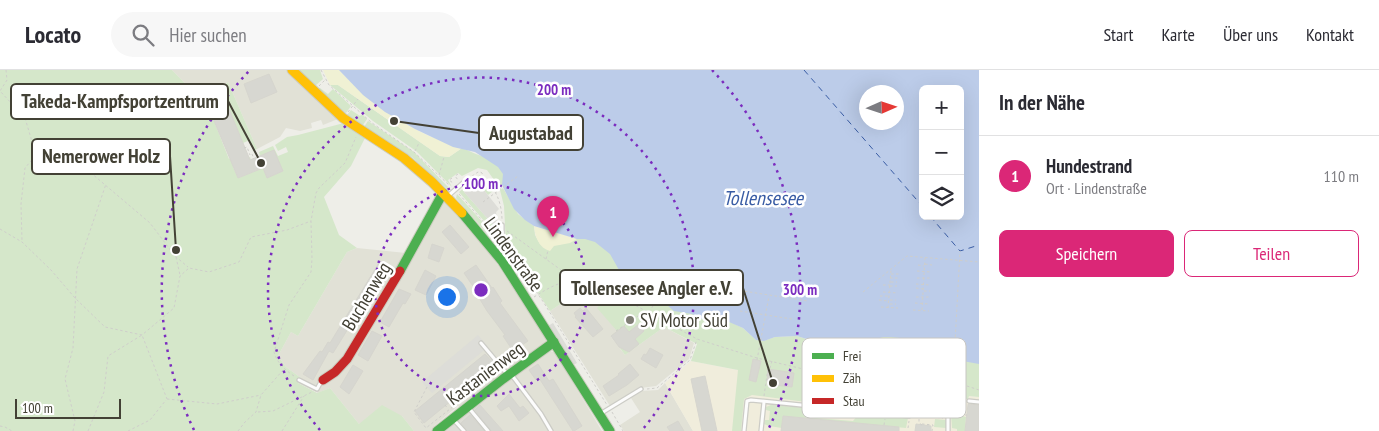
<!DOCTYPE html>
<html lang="de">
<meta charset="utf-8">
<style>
:root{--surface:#fff;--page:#f7f7f7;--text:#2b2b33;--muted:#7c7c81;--line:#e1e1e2;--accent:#db2777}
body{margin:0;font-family:"PT Sans Narrow",sans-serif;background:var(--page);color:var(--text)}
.controls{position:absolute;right:15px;top:15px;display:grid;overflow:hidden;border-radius:8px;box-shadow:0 5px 20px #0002}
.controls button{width:45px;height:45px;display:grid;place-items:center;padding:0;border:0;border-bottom:1px solid var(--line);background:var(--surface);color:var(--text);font:25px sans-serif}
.compass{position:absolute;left:859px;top:15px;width:45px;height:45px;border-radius:50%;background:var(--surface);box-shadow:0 5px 20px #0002;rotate:87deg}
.scale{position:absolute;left:15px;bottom:12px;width:106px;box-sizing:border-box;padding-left:5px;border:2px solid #434135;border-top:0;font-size:14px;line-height:18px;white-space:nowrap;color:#434135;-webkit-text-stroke:4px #fff;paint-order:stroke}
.you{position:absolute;left:446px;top:226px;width:18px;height:18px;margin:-12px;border:4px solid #fff;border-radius:50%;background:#1a73e8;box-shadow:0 0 0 8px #1a73e833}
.badge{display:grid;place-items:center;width:32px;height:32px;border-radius:50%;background:var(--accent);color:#fff;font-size:16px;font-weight:700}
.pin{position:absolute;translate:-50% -41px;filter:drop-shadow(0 1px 2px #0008)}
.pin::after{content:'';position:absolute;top:26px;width:18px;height:15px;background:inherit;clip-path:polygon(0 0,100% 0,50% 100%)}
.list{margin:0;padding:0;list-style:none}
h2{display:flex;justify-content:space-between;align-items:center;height:65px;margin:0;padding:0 20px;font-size:21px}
h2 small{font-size:16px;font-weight:400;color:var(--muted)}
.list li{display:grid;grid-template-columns:32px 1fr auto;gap:15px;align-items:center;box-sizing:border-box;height:80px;padding:0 20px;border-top:1px solid var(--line)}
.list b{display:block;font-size:19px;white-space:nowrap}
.list p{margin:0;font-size:16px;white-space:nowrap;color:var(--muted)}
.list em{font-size:16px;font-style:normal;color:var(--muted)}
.actions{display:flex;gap:10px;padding:15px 20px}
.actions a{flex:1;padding:11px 0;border:1px solid var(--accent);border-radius:8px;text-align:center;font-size:18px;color:var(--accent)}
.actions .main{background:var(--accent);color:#fff}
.icon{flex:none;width:28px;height:28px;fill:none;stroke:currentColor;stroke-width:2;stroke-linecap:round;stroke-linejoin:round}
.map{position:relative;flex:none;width:979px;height:361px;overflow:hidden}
header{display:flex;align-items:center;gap:30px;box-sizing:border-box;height:70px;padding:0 25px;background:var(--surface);border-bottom:1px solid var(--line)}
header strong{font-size:24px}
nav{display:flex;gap:28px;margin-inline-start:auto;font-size:18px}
.search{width:350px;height:45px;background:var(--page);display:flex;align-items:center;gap:12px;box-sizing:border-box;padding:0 18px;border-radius:28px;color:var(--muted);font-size:19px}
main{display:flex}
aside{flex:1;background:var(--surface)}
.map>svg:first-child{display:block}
.residential{fill:#e1e1d6}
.commercial{fill:#f0eddc}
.industrial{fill:#deddd6}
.green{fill:#d5e7ca}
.sand{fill:#f0f1d4}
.parking{fill:#ddddd8}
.water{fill:#bccce9;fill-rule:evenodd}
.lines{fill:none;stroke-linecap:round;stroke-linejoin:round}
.ferry{stroke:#395ca4;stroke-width:1;stroke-dasharray:6 5;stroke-linecap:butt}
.building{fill:#d7d7d1;stroke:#d6d5ce}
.lane-casing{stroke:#ccccc6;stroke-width:5.5}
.fast-casing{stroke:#ccccbf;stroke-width:11}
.slow-casing{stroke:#ccccbf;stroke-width:11}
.jam-casing{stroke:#ccccbf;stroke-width:11}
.path{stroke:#cfceca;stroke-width:1;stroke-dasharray:2.5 2.5;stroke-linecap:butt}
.lane{stroke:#fcfcfc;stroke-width:3}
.fast{stroke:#4caf50;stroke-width:9}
.slow{stroke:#ffc107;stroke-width:9}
.jam{stroke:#c62828;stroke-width:9}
.path-bridge{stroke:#cfceca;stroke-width:1;stroke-dasharray:2.5 2.5;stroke-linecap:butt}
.ring{fill:none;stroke:#7b2cbf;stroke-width:2.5;stroke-dasharray:2.5 5}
.poi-dot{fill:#7f7e74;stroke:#fff;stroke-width:2}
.labels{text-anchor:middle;stroke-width:5;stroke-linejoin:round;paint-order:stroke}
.street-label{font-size:19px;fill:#434135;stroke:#fff}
.poi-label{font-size:19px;fill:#434135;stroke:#fff;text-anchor:start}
.water-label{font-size:20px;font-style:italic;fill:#395ca4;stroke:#fff}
.key{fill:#fff;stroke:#c7c6c2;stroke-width:1}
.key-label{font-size:14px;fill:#434135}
.centre{fill:#7b2cbf;stroke:#fff;stroke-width:2.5}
.ring-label{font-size:15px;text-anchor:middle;font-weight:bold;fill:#7b2cbf;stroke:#fff;stroke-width:5;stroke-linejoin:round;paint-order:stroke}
.leader{fill:none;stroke:#434135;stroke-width:2}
.callout-dot{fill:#434135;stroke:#fff;stroke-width:2}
.callout{fill:#fff;stroke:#434135;stroke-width:2}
.callout-label{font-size:20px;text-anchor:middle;font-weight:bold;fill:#434135}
</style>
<header>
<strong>Locato</strong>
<div class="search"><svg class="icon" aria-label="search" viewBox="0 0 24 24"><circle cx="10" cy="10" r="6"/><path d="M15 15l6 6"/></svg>Hier suchen</div>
<nav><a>Start</a><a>Karte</a><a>Über uns</a><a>Kontakt</a></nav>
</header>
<main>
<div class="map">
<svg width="979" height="361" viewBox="0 0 979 361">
<rect width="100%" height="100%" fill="#eeeee8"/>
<!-- residential -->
<g class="residential">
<polygon points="172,0 288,0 338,49 323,55 321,50 311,53 312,58 300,61 286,58 280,67 257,79 228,12 205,34"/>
<polygon points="438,122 492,186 547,271 523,291 519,292 507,300 504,305 461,339 458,336 434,356 436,359 434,361 414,361 402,346 359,354 330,318 318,323 298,313 301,308 286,297 278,286 291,262 298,266 347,182 357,178 406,183"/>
<polygon points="585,218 607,226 617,262 611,267 625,285 664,257 694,273 689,289 656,316 640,318 610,336 550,241"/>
<polygon points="548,280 555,283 602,361 503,361 478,334"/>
<polygon points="665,313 693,361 624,361 620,355 640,342 631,328 641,321 658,320"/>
</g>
<!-- commercial -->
<polygon class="commercial" points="691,291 854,323 965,329 968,329 969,326 979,327 979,361 693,361 665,313"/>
<!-- industrial -->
<polygon class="industrial" points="478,334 503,361 446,361"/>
<!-- green -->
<g class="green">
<polygon points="0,0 172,0 205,34 228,12 257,79 252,81 254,79 250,70 243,73 229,39 212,46 229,89 246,82 236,94 250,87 251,90 233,97 238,108 263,98 267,108 283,101 260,86 259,82 273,76 278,86 288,82 286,77 278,81 275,75 287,67 298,65 344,53 365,68 351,96 324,127 339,165 357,178 347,182 298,266 291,262 278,286 286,297 301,308 298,313 317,323 330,318 359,354 382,335 402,346 414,361 0,361"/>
<polygon points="299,0 320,0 323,9 315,16"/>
<path d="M330 15H338L440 86 449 87 462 78C472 82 481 87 492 88L511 109 499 117 487 100 478 98 462 106 458 103 448 110 452 117 416 81 373 51Z"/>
<polygon points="320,18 328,24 333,19 351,36 346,43 317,19"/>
<polygon points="351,40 360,46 362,44 367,49 363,55 347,45"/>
<polygon points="368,51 414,82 450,119 447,119 412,87 364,57"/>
<polygon points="480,105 493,121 488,125 476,110 471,114 472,110"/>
<polygon points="464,118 467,119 464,122 495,157 498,154 500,156 498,167 459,122"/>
<path d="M503 118 518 144 534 156 535 165 540 174C561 177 569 173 586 162L668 222 743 258 756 270 763 271 775 267 797 266 829 276 845 277 846 280 850 282 855 275 854 270 895 259 949 272 950 312 945 314 944 317 917 340 911 343 853 338 854 322 808 319 806 332 752 325 744 329 741 361H732L738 300 691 291 697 274 664 257 625 285 611 266 617 261 597 238 607 226 585 218 550 241 506 175 504 136 500 120Z"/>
<polygon points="457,124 498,169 497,175 456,128"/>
<polygon points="963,281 979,285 979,327 969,326 968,329 965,329"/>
<polygon points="771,335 805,338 805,347 853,351 859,344 908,348 906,358 783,346 782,358 769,356 764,354 765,350 769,350 770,341 766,340 766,337"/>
<polygon points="957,335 962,337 963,346 966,347 965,361 957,361 957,359 952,358 951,344"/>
<polygon points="935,349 946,350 946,358 934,357"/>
</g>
<!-- sand -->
<g class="sand">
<path d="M323 0H339C368 30 391 48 429 66 440 70 450 76 462 78L449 87 440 86 338 15H330Z"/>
<path d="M534 156 577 169 570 173 554 176 550 181C539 178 535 167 534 156Z"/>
</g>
<!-- parking -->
<g class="parking">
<polygon points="476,110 499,139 496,142 498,154 495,157 464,122"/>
<polygon points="553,253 577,293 571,296 548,256"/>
<polygon points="478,265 488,277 432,323 422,312"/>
</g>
<!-- water -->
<path class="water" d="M339 0H979V294L957 290 956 272H949V278L944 274H917L908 269 891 267H883L848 278 829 276 797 266 775 267 764 271 756 270 743 258 729 252 702 249 692 244 674 241 644 215 632 212 619 200 610 184 595 172 585 169H577L534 156 525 150 514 139 502 115 503 104 498 97 475 82 453 77 415 59 385 42 363 25ZM923 19H960V146H923ZM866 22H896V52H866Z"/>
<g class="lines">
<!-- ferry -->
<g class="ferry">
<polyline points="804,0 923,137"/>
<polyline points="930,146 960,181 979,175"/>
</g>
</g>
<!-- building -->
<g class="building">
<polygon points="269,4 277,22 251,33 244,14"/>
<polygon points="229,39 250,90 274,80 283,101 267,108 263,98 238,108 212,46"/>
<polygon points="450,155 469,177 461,184 442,162"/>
<polygon points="432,174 444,178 439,192 428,188"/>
<polygon points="380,191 390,197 385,205 386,206 382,211 379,209 333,283 329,281 313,310 303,304 320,281 322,282 328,272 330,273"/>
<polygon points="476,195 492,218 493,217 502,231 500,233 528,271 513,281 503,266 505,265 487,241 478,226 479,225 464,203"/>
<polygon points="425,200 436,206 426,225 415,220"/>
<polygon points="399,219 411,224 405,234 403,233 389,257 380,252"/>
<polygon points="580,238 583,241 586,238 603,259 593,267 575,247 576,246 574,243"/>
<polygon points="639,254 644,261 635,269 639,274 629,282 619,277 611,266 624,256 629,262"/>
<polygon points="372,261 382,266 368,291 358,285"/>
<polygon points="650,278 663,285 656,298 641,289 644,284 646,285"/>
<polygon points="485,284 495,295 424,353 415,341"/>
<polygon points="753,289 761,291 756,312 749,310"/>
<polygon points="538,294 549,311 553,309 582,356 574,361 573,361 539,308 536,310 529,300"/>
<polygon points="630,294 639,305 627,315 609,326 603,316 619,305 618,304"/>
<polygon points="353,295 363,301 349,324 340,317"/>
<polygon points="768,299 794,303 792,317 767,314"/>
<polygon points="705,306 717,361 702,361 691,309"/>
<polygon points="509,324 520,338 523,336 529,343 519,351 509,336 501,341 497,336"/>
<polygon points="968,334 979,335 979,361 965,361"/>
<polygon points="480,335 503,361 491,361 475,340"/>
<polygon points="470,345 484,361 467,361 461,353"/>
<polygon points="783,346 899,357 899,361 781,361"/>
<polygon points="678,351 684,361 670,361 667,357"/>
<polygon points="916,354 931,356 931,361 915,361"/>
</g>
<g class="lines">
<defs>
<g id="lane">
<polyline points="448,126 464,112"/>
<polyline points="495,181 502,172 502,155"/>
<polyline points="481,273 508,305"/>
<polyline points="511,304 541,344 551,361"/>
<polyline points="299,310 317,319 322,310"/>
<polyline points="969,331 979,332"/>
<polyline points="468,337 488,361"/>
<path d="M948 339C948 330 945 322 951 314H962"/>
<polyline points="600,344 641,319"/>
<polyline points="453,349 464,361"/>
<polyline points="744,361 747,331 751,330 909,346 919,342 942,322 947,321"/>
<polyline points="761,361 764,332"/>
<polyline points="948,361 948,339 960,329 962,324 960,277"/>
</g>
<g id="fast">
<polyline points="462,143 502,191 610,361"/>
<polyline points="400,201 443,123"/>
<polyline points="437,361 503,309 554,272"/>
</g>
<polyline id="slow" points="292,0 343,48 404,88 432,112 462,143"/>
<polyline id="jam" points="323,310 335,302 347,289 400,201"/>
</defs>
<!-- lane casing -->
<use href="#lane" class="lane-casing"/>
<!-- fast casing -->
<use href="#fast" class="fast-casing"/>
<!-- slow casing -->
<use href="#slow" class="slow-casing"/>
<!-- jam casing -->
<use href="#jam" class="jam-casing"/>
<!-- path -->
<g class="path">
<polyline points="6,0 7,10 0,21 25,48 36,85 25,98 21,134 22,171"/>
<polyline points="321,0 329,15 353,36 372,53 414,82 450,116"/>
<polyline points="319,16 325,10"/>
<polyline points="348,42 358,29"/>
<polyline points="244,78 247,77 250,85"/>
<polyline points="415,81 419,73"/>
<polyline points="252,84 254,89"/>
<polyline points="36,85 57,83 84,97 150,153 175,186 188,197"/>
<polyline points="458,104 455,106 458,110"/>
<polyline points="439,105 444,87"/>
<polyline points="452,108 449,110 453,113"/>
<path d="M468 109 478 102H481C494 119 501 127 502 149"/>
<polyline points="459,124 496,166"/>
<polyline points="483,132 518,106"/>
<polyline points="0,159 22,172 51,200 75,228 105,257 142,265 174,238 180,206 189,198 209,202 239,192 251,167 287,160 311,151"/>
<polyline points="507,161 568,205 611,222 697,269 757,288 866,314 945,315"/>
<polyline points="505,176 544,233 607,335"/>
<polyline points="176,187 180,205"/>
<polyline points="546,189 548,180"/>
<polyline points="925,194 932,195"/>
<polyline points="918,195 924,196"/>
<polyline points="917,201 931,202"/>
<polyline points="891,204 900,204"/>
<polyline points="890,208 900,208"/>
<polyline points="917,208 931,208"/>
<polyline points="891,212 897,212"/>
<polyline points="916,214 930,215"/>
<polyline points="883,215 890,215"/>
<polyline points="890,216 897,216"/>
<polyline points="916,218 923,219"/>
<polyline points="730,219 808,231"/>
<polyline points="924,221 930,221"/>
<polyline points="863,222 907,186 979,192"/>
<polyline points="883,222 898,223"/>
<polyline points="880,226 889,226"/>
<path d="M534 227C548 218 561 211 578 209"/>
<polyline points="916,227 930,227"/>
<polyline points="879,230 888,231"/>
<polyline points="890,230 896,230"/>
<polyline points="915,233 929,234"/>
<polyline points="890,234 896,234"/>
<polyline points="881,237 898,238"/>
<polyline points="888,238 891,200"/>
<polyline points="913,240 929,241"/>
<polyline points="922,240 925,188"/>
<polyline points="740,241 792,249"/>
<polyline points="649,242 665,218"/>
<polyline points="616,261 641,244 643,240"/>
<polyline points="757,290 769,226"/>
<polyline points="809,300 811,306 809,330"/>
<path d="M294 306C285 300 277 293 274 282L289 235 311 202 312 189 311 151 316 123 319 118 345 93 356 67"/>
<polyline points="848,308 850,278"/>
<polyline points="475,311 479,315"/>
<polyline points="967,316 979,320"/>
<polyline points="427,317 414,342 426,358 498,301"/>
<polyline points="647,319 657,318 690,290 697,269"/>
<polyline points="764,326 768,298 770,298 772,291"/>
<polyline points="167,329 217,334 261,325"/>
<polyline points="445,335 448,339"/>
<polyline points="258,342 273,341 312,322"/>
<polyline points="612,342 623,361"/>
<polyline points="965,345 967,345"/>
<polyline points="922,346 943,348"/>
<polyline points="919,349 919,353 922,355"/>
<polyline points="922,354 933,355 932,361"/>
<polyline points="884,355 885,349"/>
<polyline points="0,356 5,357 12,361"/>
<polyline points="908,358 909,351"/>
<polyline points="73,361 75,351 65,309 73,278 77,199 106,114"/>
<polyline points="88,361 104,322 108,286 142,265 167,329"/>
<polyline points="128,361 150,350 166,330"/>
<polyline points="238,361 245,352 256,342 261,325 284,299"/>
<polyline points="282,361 304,326"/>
</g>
<!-- lane -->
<use href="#lane" class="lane"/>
<!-- fast -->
<use href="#fast" class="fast"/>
<!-- slow -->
<use href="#slow" class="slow"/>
<!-- jam -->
<use href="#jam" class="jam"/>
<!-- path-bridge -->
<polyline class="path-bridge" points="955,272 960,181"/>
</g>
<!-- distance rings -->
<g class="ring">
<circle cx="481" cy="220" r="106"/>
<path d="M320 360A213 213 0 1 1 642 360"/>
<path d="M194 360A319 319 0 0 1 250 0M712 0A319 319 0 0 1 768 360"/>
</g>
<!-- markers -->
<circle class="poi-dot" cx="630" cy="250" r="5"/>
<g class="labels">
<!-- street labels -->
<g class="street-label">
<text transform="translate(514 184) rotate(54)" y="7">Lindenstraße</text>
<text transform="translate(366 226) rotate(-59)" y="7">Buchenweg</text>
<text transform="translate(485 303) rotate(-37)" y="7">Kastanienweg</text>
</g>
<!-- poi labels -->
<g class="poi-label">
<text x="640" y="257">SV Motor Süd</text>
</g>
<!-- water labels -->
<g class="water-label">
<text x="763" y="135">Tollensesee</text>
</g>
</g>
<!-- legend -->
<rect x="802" y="268" width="164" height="80" rx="8" class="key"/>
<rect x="812" y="283" width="22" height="6" fill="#4caf50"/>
<rect x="812" y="305" width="22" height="7" fill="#ffc107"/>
<rect x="812" y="328" width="22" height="6" fill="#c62828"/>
<g class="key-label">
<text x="843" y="291">Frei</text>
<text x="843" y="313">Zäh</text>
<text x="843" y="336">Stau</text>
</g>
<circle cx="481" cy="220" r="8" class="centre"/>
<g class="ring-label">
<text x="554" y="25">200 m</text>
<text x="481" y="119">100 m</text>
<text x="800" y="225">300 m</text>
</g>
<!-- callouts -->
<path class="leader" d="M261 93L228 31M394 51L479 63M176 180L170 86M773 313L743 218"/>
<g class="callout-dot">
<circle cx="261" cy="93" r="5"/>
<circle cx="394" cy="51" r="5"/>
<circle cx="176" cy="180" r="5"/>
<circle cx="773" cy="313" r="5"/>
</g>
<g class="callout">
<rect x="11" y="14" width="217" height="35" rx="5"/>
<rect x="479" y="45" width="104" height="35" rx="5"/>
<rect x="32" y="69" width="138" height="35" rx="5"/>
<rect x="560" y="200" width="183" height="35" rx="5"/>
</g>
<g class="callout-label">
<text x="120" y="38">Takeda-Kampfsportzentrum</text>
<text x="531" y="70">Augustabad</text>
<text x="101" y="93">Nemerower Holz</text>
<text x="652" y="225">Tollensesee Angler e.V.</text>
</g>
</svg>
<div class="controls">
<button>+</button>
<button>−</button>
<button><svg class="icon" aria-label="layers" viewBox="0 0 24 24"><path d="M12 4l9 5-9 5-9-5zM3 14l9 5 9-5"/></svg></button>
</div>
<svg class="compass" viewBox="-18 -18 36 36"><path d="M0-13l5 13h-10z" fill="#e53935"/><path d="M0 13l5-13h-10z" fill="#7c7c81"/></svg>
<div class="scale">100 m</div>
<div class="you"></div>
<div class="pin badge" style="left:553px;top:167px">1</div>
</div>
<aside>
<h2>In der Nähe<small></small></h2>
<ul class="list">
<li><span class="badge">1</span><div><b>Hundestrand</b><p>Ort · Lindenstraße</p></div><em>110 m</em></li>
</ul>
<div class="actions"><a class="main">Speichern</a><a>Teilen</a></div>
</aside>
</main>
